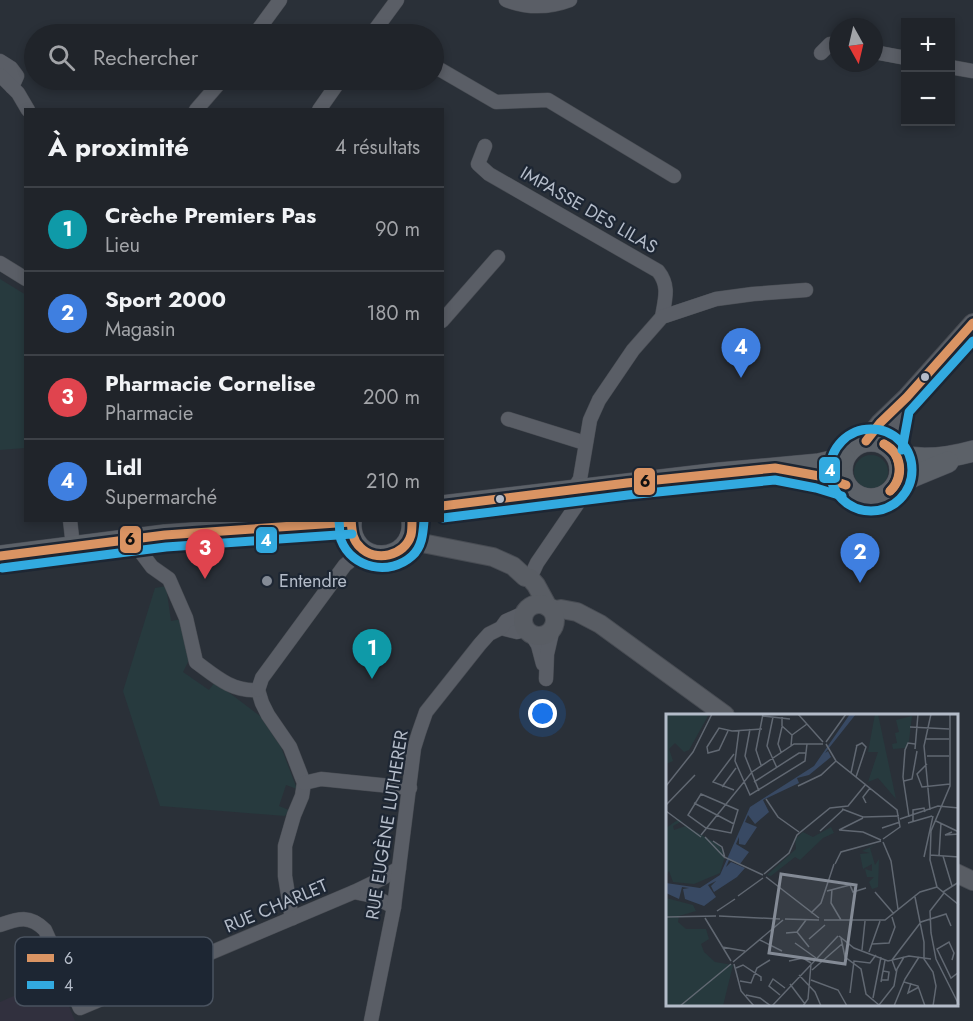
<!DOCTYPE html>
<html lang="fr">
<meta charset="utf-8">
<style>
:root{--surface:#20242a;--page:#282c32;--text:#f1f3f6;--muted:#a2a4a8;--line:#3d4147;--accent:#b45309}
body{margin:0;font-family:Jost,sans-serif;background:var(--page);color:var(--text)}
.controls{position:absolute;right:18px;top:18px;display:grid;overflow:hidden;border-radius:0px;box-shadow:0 3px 9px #0003}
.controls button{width:54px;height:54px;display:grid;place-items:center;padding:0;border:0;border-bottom:2px solid var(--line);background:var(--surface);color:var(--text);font:30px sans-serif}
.compass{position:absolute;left:829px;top:18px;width:54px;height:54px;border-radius:50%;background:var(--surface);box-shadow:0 3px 9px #0003;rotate:172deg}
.you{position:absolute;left:543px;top:714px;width:21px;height:21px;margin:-15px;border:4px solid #fff;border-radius:50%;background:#1a73e8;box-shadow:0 0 0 9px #1a73e833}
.badge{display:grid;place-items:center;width:39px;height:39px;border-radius:50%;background:var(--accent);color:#fff;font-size:20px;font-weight:700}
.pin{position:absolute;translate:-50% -50px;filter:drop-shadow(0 2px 3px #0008)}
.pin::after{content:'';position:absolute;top:32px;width:21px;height:18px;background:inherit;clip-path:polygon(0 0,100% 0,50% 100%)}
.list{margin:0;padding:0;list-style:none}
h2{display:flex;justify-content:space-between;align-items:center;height:78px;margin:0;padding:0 24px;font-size:26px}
h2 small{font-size:20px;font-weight:400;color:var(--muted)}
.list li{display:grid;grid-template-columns:39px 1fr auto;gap:18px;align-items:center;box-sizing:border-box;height:84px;padding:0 24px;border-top:2px solid var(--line)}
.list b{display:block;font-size:22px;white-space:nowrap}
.list p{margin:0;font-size:20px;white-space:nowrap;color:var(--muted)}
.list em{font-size:20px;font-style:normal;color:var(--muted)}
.icon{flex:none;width:33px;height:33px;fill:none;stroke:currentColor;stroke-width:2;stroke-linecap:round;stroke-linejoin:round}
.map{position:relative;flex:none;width:973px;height:1021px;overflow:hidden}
.search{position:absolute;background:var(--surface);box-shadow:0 3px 9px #0003;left:24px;top:24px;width:420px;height:66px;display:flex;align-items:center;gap:15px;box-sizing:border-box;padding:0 21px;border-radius:33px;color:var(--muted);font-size:22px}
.panel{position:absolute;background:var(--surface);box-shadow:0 3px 9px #0003;left:24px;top:108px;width:420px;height:414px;border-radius:0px}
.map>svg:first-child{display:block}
.medical{fill:#31303e}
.green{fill:#273a3e}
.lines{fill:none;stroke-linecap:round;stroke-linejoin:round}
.street-casing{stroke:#484c53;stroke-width:15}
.secondary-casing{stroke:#484c53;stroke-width:20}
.primary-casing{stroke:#484c55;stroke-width:22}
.street{stroke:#5a5e66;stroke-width:14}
.secondary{stroke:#595d64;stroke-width:18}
.primary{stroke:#5c6168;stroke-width:21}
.bus-1-casing{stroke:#1d2633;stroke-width:14}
.bus-2-casing{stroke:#1d2633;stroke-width:14}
.bus-1{stroke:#da9463;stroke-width:9}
.bus-2{stroke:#32aae0;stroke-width:9}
.bus-dot{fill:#b4bcc9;stroke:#1d2633;stroke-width:2}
.poi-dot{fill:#848b96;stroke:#1d2633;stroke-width:2}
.labels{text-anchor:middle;stroke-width:4.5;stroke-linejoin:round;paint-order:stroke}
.street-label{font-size:18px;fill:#b4bcc9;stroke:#1d2633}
.poi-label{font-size:18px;fill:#b4bcc9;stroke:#1d2633;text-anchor:start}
.inset-road{fill:none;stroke:#616872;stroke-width:1.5}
.view{fill:#848b96;fill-opacity:0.15;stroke:#848b96;stroke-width:3}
.inset-edge{fill:none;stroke:#b4bcc9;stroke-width:3}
.key{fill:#1d2633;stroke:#4a5360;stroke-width:1.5}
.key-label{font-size:16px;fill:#b4bcc9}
.line-badge{stroke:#1d2633;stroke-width:2}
.badge-label{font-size:16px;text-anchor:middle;font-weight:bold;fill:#fff}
.pale-badge-label{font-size:16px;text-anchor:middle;font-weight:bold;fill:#111}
</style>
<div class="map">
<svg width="973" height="1021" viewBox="0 0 973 1021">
<rect width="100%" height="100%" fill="#2a3038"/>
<!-- medical -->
<polygon class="medical" points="57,977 75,1021 0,1021 0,1002"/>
<!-- green -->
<g class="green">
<polygon points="0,279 26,295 25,448 0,450"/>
<circle cx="871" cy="472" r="17"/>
<polygon points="166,586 171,621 182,619 191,656 183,672 209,690 215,682 260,716 281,747 297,789 286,785 279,806 289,810 285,816 160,806 123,691 155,588"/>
</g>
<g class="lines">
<defs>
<g id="street">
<path d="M506 0C527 8 549 8 570 0"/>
<polyline points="255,34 280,0"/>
<polyline points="372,34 397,0"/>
<polyline points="874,52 906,58"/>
<polyline points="821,53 830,44 838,45"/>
<polyline points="0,61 11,68 17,76 12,87"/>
<polyline points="434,66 496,102 548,100 674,176"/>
<polyline points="950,67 973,71"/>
<polyline points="0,75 18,93 28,110"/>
<polyline points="196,110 222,80"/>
<polyline points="319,110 340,80"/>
<path d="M485 146 478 164 489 174 658 271C670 286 665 299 662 317"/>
<polyline points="0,263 26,279"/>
<polyline points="442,321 498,257"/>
<polyline points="508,419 585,443"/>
<polyline points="573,490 580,479 590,420 599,400 633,350 662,317 716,299 753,294 806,290"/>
<polyline points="70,520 73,546"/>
<path d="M131 539 152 567 169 579 186 618 196 662C215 676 232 692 258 690L262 703 268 715 290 747 304 783 302 796 294 815 285 846V876L291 913 293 918"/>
<polyline points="530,578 537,563 578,503 592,489"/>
<polyline points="501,628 517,632 526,629"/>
<polyline points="531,634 538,645 543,664"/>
<polyline points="546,679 547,654 553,628"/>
<polyline points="258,690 262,678 345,565 363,551"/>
<polyline points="304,783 321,779 410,788"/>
<polyline points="394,907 373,896 354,892 381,879 399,868"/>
<path d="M0 925C19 918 30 915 45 930L80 1008 354 892"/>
<polyline points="371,1021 394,907 414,748 419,732 426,712 480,644 489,634 501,628 506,621 526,612"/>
</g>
<g id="secondary">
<polyline points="866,441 880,423 907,397 973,323"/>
<polyline points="890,448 898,406"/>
<polyline points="411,535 422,543 493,557 513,566 525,577 530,578 536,585 548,607 556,610 561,609 577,612 600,624 725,715"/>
<circle cx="539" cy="620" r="16"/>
<polyline points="956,873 973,881"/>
</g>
<g id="primary">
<circle cx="871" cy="470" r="29"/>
<path d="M896 455C921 461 948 458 973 451"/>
<polyline points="895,487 914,476 948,462"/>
<polyline points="442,506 720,473 819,464 844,458"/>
<path d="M351 520C347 569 417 567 412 520"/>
<polyline points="0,556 165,535 351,522"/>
</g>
</defs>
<!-- street casing -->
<use href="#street" class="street-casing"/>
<!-- secondary casing -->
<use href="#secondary" class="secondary-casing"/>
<!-- primary casing -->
<use href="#primary" class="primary-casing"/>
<!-- street -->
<use href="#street" class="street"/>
<!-- secondary -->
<use href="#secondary" class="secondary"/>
<!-- primary -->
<use href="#primary" class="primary"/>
<defs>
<g id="bus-1">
<polyline points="866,441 880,423 907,397 973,323"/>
<path d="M884 444C902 453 905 477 890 491"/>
<path d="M884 444C888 447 892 450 895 454 902 466 900 482 890 491"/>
<polyline points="442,506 627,483 775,468 819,476 846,485"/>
<path d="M351 520C352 530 352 540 360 547 375 563 405 556 411 535 412 531 412 525 412 520"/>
<polyline points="0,556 165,535 351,522"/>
</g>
<g id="bus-2">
<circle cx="871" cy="470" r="41"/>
<polyline points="902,450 909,412 973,341"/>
<polyline points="443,518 628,495 775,480 816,488 842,496"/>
<path d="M339 521C340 527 339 534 341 540 352 569 390 576 412 556 422 547 423 534 424 521"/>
<polyline points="2,568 166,547 352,534"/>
</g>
</defs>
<!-- bus-1 casing -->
<use href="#bus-1" class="bus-1-casing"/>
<!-- bus-2 casing -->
<use href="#bus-2" class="bus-2-casing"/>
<!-- bus-1 -->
<use href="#bus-1" class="bus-1"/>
<!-- bus-2 -->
<use href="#bus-2" class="bus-2"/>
</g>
<!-- markers -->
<g class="bus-dot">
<circle cx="925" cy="377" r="5"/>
<circle cx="500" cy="499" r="5"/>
</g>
<circle class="poi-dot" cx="267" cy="581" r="6"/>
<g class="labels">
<!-- street labels -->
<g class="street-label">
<text transform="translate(589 210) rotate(30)" y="6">IMPASSE DES LILAS</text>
<text transform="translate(387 825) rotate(-81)" y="6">RUE EUGÈNE LUTHERER</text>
<text transform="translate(276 906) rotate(-23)" y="6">RUE CHARLET</text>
</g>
<!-- poi labels -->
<g class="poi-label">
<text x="279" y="587">Entendre</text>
</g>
</g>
<!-- overview -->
<g transform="translate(666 714)">
<rect width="292" height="292" fill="#2a3038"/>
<path d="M0 0H43L23 36 18 38 9 29 3 35 7 47 0 50ZM209 0H212L230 85 212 64 202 68 212 38H202ZM246 2 243 27 239 34 227 35 226 30 231 29 229 19 233 18 230 6ZM13 105 16 107 7 112 8 116 20 112 53 131 59 142 54 159 28 170 7 168 3 157 0 162V114ZM165 113 168 119 157 124 134 146 129 143 105 162 101 161 130 135 129 125 137 118 147 123ZM211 130 204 134 209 151 213 145 212 173 206 175 203 168 208 163H201L199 155 206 157V150L197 155 194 140 204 139 196 137ZM0 184 27 191 30 197 13 202 12 208 20 215H40L43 225 35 230 38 238 49 248 67 251 57 292H0Z" fill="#273a3e"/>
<path d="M184 0H190L159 39 162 37 165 43 143 61 131 64 133 69 97 86 103 98 89 110 82 101 79 108 91 113 79 131 73 130V123L70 130 83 138 74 150 63 146 60 153 65 148 79 154 71 163 48 178 45 172 50 167 42 171 50 183 38 192 19 185 17 175 23 174 16 173 13 185 0 179V169L34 174 54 161 84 93 148 52Z" fill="#384963"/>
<path class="inset-road" d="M132 0 157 28M284 0V72L265 117 264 146 271 173 293 191M97 2 124 5M107 3 101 32 111 54M116 3V12L126 21 125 32M244 13 283 15M84 15 79 42 93 77M73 16 69 47 84 81 139 47 141 30M62 17 53 36 42 39 41 33 53 14 66 17 96 15M126 21 141 10M259 25H283M160 28 180 0M160 30 170 47 231 96 234 113 217 125M190 32 196 29 200 33 190 63M249 35 252 0M115 38 112 30 116 13M261 42H283M261 50 251 60 256 73 284 70M95 51 90 36 97 0M185 59 191 31M238 67 246 65 251 37M88 68 133 39H140M0 72 27 38 46 0M132 72 155 61 170 47M56 73 70 54M68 76 47 68 68 40M35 80 72 96 65 119 40 114 22 101ZM100 85 112 103 133 118M28 89 68 110M200 89 197 83 204 74M0 91 29 61M176 95 197 103 233 102M264 96 258 32 265 0M0 97 35 123M243 103 237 63 239 36 242 29 249 30M234 105 272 92 293 94M247 107V96L258 94 259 98M270 107 293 118M242 109 266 102M216 114 234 108M173 116 197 118 215 126M173 116 197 104M154 117 178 95M286 118 279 121 293 120M35 121 86 58 128 30H157M39 123 58 143 97 161M47 127 56 133 59 144M217 128 225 147 232 195M264 141 293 143M273 142 275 109M277 142 286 172M258 143 267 102M169 150 175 138 215 127M98 160 123 139 131 121 164 94 182 92 200 70M100 163 153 204M166 175 165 189 175 206M161 177 184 171 187 178 200 174M209 178 228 200M277 178 293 168M278 179 264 197 265 219 270 245 293 291M72 182 97 164M249 183 258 228V245L267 258 270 272 267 292M51 197 69 185M145 199 155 189 168 150M53 202 114 205M0 203 50 202M39 204 65 247M119 205 153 206M158 206H219L254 178 271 173M131 218 143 233M120 219 131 218 140 206M173 222 188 234 222 247 243 242 265 245M175 224 179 243 195 255 200 280 213 291M143 225 159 211M94 226 116 237M129 229 150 244M206 230 223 229 229 213 226 203M56 233 79 237M196 236 199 207M203 238 214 207M286 246 288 239 283 228 271 235 285 264 293 258M123 247 137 244 145 249M67 248 117 206M68 250 75 277 88 292M70 254 77 251 95 263V267M146 256 176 230M230 257 226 246 255 208 280 200 285 212M133 261 149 278 155 292M145 266 172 276 181 292M215 266H222L223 258 217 257M74 267 85 269 91 254 104 246M215 268 219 246M238 268 252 272 259 292M245 269 242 279 253 273M124 270 139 290M184 279 188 247 204 249 210 241M80 281 94 284 105 292M114 281 103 272 107 265 119 274M207 284 215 243M213 291 228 272 231 255 238 243M14 292 65 250M106 292 172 222M137 292 142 285 145 250M228 292 239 265 253 243"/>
<path class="view" d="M115 160 190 171 179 250 103 239Z"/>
<rect width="292" height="292" class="inset-edge"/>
</g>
<!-- legend -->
<rect x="15" y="937" width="198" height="69" rx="9" class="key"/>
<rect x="27" y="954" width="27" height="8" fill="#da9463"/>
<rect x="27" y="981" width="27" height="8" fill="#32aae0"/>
<g class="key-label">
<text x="64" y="964">6</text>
<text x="64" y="991">4</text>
</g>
<g class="line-badge">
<rect x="818" y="456" width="23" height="28" rx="6" fill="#32aae0"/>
<rect x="633" y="467" width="23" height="29" rx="6" fill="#da9463"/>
<rect x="119" y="525" width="23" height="29" rx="6" fill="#da9463"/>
<rect x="255" y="526" width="23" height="28" rx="6" fill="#32aae0"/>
</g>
<g class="badge-label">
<text x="830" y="476">4</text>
<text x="266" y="546">4</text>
</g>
<g class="pale-badge-label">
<text x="645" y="487">6</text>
<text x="130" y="545">6</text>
</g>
</svg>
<div class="controls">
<button>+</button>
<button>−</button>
</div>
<svg class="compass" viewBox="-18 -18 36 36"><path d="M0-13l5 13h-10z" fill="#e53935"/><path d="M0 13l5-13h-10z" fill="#a2a4a8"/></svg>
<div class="you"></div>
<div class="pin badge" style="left:372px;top:679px;background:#0f9aa8">1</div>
<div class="pin badge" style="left:860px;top:583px;background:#3f7fe0">2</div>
<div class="pin badge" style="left:205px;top:579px;background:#e0444e">3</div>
<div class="pin badge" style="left:741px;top:378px;background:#3f7fe0">4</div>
<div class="search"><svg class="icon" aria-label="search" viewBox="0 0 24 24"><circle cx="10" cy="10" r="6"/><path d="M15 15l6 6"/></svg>Rechercher</div>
<section class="panel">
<h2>À proximité<small>4 résultats</small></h2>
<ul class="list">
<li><span class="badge" style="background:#0f9aa8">1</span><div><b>Crèche Premiers Pas</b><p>Lieu</p></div><em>90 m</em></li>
<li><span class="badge" style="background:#3f7fe0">2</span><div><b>Sport 2000</b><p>Magasin</p></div><em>180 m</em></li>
<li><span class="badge" style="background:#e0444e">3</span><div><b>Pharmacie Cornelise</b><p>Pharmacie</p></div><em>200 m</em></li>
<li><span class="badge" style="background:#3f7fe0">4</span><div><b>Lidl</b><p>Supermarché</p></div><em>210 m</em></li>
</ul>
</section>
</div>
